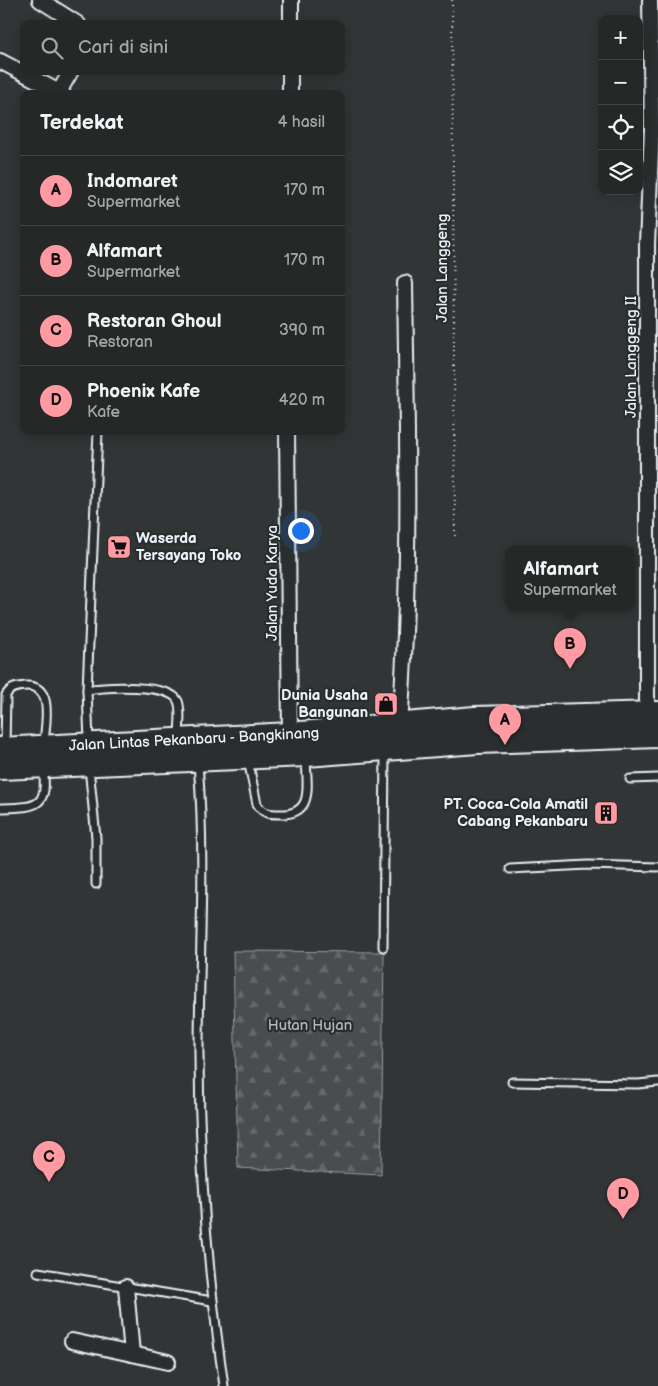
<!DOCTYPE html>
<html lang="id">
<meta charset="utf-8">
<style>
:root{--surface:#262828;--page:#2e3030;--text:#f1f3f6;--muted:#a4a6a8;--line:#424445;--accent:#ff9aa2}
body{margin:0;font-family:"Balsamiq Sans",sans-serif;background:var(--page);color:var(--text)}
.controls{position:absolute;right:15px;top:15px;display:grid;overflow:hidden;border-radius:10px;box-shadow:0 2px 12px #0003}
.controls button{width:45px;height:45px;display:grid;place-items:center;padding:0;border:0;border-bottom:1px solid var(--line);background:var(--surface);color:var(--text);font:25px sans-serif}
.you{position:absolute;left:300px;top:530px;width:18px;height:18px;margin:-12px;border:4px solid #fff;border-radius:50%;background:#1a73e8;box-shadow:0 0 0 8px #1a73e833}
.badge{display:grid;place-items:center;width:32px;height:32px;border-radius:50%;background:var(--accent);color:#111;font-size:16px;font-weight:700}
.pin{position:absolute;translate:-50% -41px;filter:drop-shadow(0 1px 2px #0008)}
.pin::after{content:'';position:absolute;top:26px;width:18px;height:15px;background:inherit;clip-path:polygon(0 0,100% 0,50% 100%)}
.popup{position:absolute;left:505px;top:546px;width:130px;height:65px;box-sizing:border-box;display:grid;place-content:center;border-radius:10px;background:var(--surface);filter:drop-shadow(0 1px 4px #0005);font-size:16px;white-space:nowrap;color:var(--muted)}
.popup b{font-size:19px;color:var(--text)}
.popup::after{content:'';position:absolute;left:50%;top:100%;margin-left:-10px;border:10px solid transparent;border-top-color:var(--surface)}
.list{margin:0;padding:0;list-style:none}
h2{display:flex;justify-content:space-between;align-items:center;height:65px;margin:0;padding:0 20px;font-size:21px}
h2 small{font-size:16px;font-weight:400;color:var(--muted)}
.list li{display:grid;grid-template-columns:32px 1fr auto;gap:15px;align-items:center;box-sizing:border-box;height:70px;padding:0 20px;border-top:1px solid var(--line)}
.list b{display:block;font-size:19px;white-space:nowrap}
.list p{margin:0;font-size:16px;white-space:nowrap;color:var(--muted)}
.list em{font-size:16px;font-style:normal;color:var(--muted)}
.icon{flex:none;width:28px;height:28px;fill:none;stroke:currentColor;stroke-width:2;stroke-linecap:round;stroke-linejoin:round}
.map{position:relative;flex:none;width:658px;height:1386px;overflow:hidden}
.search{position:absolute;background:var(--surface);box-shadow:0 2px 12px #0003;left:20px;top:20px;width:325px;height:55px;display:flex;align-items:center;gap:12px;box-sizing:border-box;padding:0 18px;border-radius:10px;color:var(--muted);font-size:19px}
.panel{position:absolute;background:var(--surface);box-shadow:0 2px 12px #0003;left:20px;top:90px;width:325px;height:345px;border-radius:10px}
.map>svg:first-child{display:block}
.forest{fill:url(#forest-firs);stroke:#989fa4}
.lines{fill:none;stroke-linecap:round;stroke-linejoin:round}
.stream{stroke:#9fa5aa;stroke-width:4}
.service-casing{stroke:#e8f1f8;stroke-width:11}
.minor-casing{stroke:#e8f1f8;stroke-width:18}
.trunk-casing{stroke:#e8f1f8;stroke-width:28}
.path{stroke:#e8f1f8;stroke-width:2;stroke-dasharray:1 4;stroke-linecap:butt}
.service{stroke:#2a2d2e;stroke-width:7}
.minor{stroke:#2a2d2e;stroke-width:14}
.trunk{stroke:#2a2d2e;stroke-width:24}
.labels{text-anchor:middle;stroke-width:4.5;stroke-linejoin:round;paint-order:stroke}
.street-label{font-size:15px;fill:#e8f1f8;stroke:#2a2d2e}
.poi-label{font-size:15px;font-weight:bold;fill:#e8f1f8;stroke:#2a2d2e;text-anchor:end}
.park-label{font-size:15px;fill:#b0b8bd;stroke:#2a2d2e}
</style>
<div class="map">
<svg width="658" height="1386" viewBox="0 0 658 1386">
<defs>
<pattern id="forest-firs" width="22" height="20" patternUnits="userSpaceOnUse" patternTransform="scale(1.25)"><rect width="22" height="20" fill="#494d4f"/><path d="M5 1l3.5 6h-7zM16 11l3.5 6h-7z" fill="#636769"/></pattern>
</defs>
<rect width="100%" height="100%" fill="#323536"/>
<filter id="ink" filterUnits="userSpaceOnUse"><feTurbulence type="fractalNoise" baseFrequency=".02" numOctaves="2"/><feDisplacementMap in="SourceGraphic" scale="10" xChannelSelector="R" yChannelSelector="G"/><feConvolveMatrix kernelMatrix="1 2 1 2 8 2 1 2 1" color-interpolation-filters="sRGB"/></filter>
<g filter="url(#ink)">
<!-- forest -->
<polygon class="forest" points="233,951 384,952 381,1175 238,1168"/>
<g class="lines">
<!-- stream -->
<polyline class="stream" points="458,754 491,752"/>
<defs>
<g id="service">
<polyline points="87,690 98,431"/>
<path d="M89 742 87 690C104 687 170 683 178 701 182 710 179 727 179 736"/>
<path d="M5 747 6 695C11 687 17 687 26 686 55 685 45 725 44 744"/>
<path d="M248 760 257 804C263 814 269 814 280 814 316 815 306 782 306 757"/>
<path d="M198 763C206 860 199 957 199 1054 199 1165 208 1276 224 1386"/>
<polyline points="89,767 96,838 96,884"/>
<polyline points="630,779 658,778"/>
<path d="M0 808C36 807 49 808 43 768"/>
<polyline points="510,869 588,865 658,867"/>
<polyline points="383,947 385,752"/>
<polyline points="512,1082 638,1084 658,1082"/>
<polyline points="38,1272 212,1301"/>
</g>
<g id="minor">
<polyline points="40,0 78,24"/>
<polyline points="291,24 291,0"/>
<polyline points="0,61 63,94"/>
<polyline points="59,92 71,71"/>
<polyline points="290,94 290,71"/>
<polyline points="287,431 290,735"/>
<polyline points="647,715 647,244 652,130 650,0"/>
<path d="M400 724C411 578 407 430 405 283"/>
<polyline points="126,1287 132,1354 168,1362"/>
<polyline points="72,1341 132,1354"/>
</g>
<g id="trunk">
<polyline points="0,750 290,735 475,719 658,714"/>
<polyline points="0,767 306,754 477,741 658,735"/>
</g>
</defs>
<!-- service casing -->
<use href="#service" class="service-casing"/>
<!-- minor casing -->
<use href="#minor" class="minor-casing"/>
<!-- trunk casing -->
<use href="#trunk" class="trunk-casing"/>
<!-- path -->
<polyline class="path" points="452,0 455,536"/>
<!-- service -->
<use href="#service" class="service"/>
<!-- minor -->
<use href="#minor" class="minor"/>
<!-- trunk -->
<use href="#trunk" class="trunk"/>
</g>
</g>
<!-- icons -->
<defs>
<symbol id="supermarket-square" viewBox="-11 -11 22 22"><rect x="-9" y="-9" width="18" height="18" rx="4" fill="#ff9aa2" stroke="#2a2d2e"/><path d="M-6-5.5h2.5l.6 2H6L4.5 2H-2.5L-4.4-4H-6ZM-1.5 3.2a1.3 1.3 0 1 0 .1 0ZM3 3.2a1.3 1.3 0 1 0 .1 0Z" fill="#111"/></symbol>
<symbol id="shop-square" viewBox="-11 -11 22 22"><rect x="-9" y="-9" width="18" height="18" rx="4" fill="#ff9aa2" stroke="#2a2d2e"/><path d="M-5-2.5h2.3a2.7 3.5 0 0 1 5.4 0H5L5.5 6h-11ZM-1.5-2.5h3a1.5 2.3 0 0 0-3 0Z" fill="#111"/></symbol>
<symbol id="building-square" viewBox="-11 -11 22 22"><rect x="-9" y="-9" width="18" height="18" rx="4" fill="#ff9aa2" stroke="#2a2d2e"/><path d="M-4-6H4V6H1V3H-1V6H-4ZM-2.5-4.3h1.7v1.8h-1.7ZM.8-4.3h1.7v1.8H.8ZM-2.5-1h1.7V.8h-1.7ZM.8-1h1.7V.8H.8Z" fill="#111"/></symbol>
</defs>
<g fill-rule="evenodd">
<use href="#supermarket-square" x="105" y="533" width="28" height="28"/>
<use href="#shop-square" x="372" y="690" width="28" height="28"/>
<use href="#building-square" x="592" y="799" width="28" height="28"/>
</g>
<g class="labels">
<!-- street labels -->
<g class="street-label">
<text transform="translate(442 268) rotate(-90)" y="5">Jalan Langgeng</text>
<text transform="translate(631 357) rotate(-90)" y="5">Jalan Langgeng II</text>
<text transform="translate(272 583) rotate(-90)" y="5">Jalan Yuda Karya</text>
<text transform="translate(194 739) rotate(-3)" y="5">Jalan Lintas Pekanbaru - Bangkinang</text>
</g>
<!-- poi labels -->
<g class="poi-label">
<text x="136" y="543" text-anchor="start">Waserda<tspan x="136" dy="17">Tersayang Toko</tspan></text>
<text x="368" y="700">Dunia Usaha<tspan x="368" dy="17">Bangunan</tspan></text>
<text x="588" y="809">PT. Coca-Cola Amatil<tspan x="588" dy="17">Cabang Pekanbaru</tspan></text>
</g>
<!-- park labels -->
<g class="park-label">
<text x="310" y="1030">Hutan Hujan</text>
</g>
</g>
</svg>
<div class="controls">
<button>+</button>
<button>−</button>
<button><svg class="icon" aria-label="locate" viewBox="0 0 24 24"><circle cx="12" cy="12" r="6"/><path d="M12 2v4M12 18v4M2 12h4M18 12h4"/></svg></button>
<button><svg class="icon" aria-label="layers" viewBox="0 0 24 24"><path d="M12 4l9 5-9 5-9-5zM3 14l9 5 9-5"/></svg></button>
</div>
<div class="you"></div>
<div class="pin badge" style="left:505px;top:745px">A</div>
<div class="pin badge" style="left:570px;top:669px">B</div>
<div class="popup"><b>Alfamart</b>Supermarket</div>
<div class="pin badge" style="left:49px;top:1182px">C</div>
<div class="pin badge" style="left:623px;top:1219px">D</div>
<div class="search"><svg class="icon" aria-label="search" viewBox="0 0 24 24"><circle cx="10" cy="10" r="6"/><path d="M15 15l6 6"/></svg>Cari di sini</div>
<section class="panel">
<h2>Terdekat<small>4 hasil</small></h2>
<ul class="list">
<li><span class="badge">A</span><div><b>Indomaret</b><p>Supermarket</p></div><em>170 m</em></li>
<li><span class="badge">B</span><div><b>Alfamart</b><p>Supermarket</p></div><em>170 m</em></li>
<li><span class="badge">C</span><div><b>Restoran Ghoul</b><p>Restoran</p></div><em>390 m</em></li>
<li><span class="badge">D</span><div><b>Phoenix Kafe</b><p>Kafe</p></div><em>420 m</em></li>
</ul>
</section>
</div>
